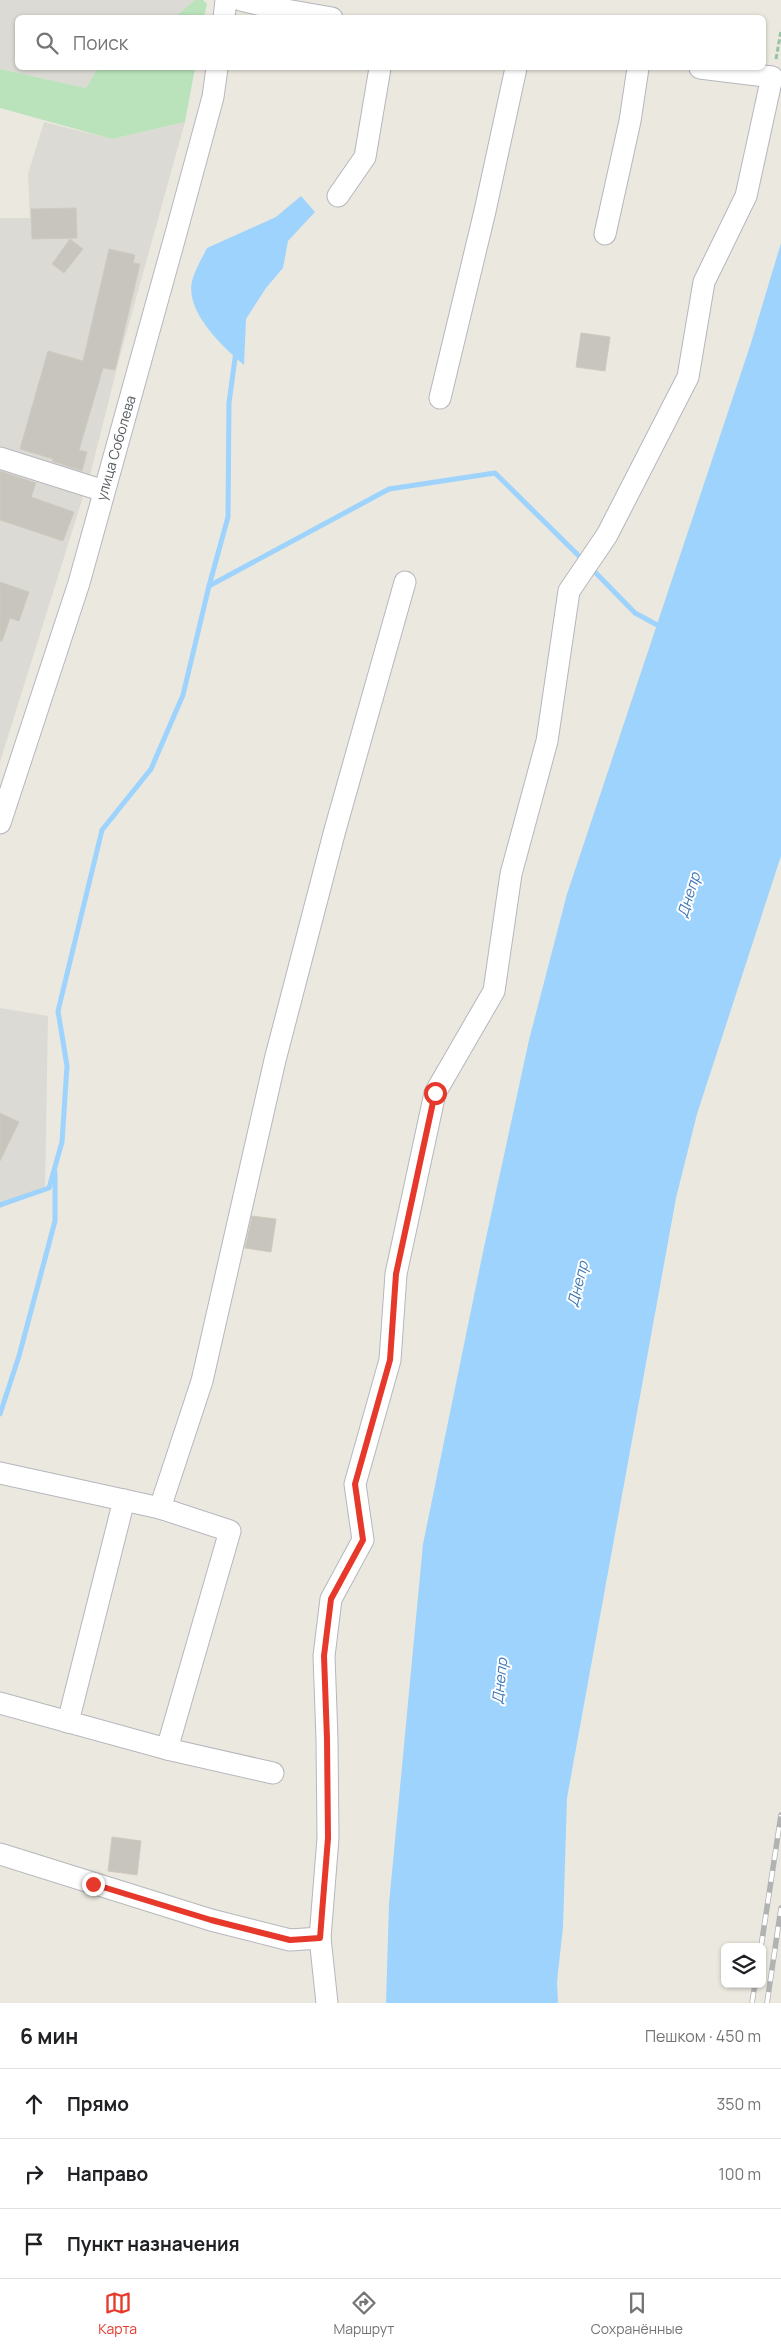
<!DOCTYPE html>
<html lang="ru">
<meta charset="utf-8">
<style>
:root{--surface:#fff;--page:#f6f6f6;--text:#202124;--muted:#757577;--line:#e0e0e0;--accent:#e6392b}
body{margin:0;font-family:Manrope,sans-serif;background:var(--page);color:var(--text)}
.controls{position:absolute;right:15px;bottom:15px;display:grid;overflow:hidden;border-radius:8px;box-shadow:0 1px 4px #0004}
.controls button{width:45px;height:45px;display:grid;place-items:center;padding:0;border:0;border-bottom:1px solid var(--line);background:var(--surface);color:var(--text);font:25px sans-serif}
.stop{position:absolute;width:15px;height:15px;margin:-11px;border:4px solid #e6392b;border-radius:50%;background:#fff}
.stop.end{background:#e6392b;border-color:#fff;box-shadow:0 1px 5px #0008}
.list{margin:0;padding:0;list-style:none}
h2{display:flex;justify-content:space-between;align-items:center;height:65px;margin:0;padding:0 20px;font-size:21px}
h2 small{font-size:16px;font-weight:400;color:var(--muted)}
.list li{display:grid;grid-template-columns:32px 1fr auto;gap:15px;align-items:center;box-sizing:border-box;height:70px;padding:0 20px;border-top:1px solid var(--line)}
.list b{display:block;font-size:19px;white-space:nowrap}
.list em{font-size:16px;font-style:normal;color:var(--muted)}
.icon{flex:none;width:28px;height:28px;fill:none;stroke:currentColor;stroke-width:2;stroke-linecap:round;stroke-linejoin:round}
.map{position:relative;flex:none;width:781px;height:2003px;overflow:hidden}
.search{position:absolute;background:var(--surface);box-shadow:0 1px 4px #0004;left:15px;right:15px;top:15px;height:55px;display:flex;align-items:center;gap:12px;box-sizing:border-box;padding:0 18px;border-radius:8px;color:var(--muted);font-size:19px}
.sheet{height:275px;background:var(--surface)}
nav{display:flex;justify-content:space-around;align-items:center;box-sizing:border-box;height:70px;border-top:1px solid var(--line);background:var(--surface);font-size:14px;color:var(--muted)}
nav a{display:grid;justify-items:center;gap:2px}
nav .on{color:var(--accent)}
.map>svg:first-child{display:block}
.industrial{fill:#dcdad4}
.green{fill:#bbe3bb}
.water{fill:#9dd3fd}
.lines{fill:none;stroke-linecap:round;stroke-linejoin:round}
.stream{stroke:#9dd3fd;stroke-width:5}
.building{fill:#c8c5be;stroke:#cfcabe}
.minor-casing{stroke:#b5b7bc;stroke-width:23}
.path{stroke:#94c4a2;stroke-width:3;stroke-dasharray:5 2.5;stroke-linecap:butt}
.minor{stroke:#fff;stroke-width:21}
.rail-casing{stroke:#b1b2b2;stroke-width:5.5}
.rail{stroke:#fff;stroke-width:4;stroke-dasharray:11;stroke-linecap:butt}
.route{stroke:#e6392b;stroke-width:6}
.labels{text-anchor:middle;stroke-width:4;stroke-linejoin:round;paint-order:stroke}
.street-label{font-size:14px;fill:#585c60;stroke:#fff}
.water-label{font-size:15px;font-style:italic;fill:#3f79b6;stroke:#fff}
</style>
<div class="map">
<svg width="781" height="2003" viewBox="0 0 781 2003">
<rect width="100%" height="100%" fill="#ebe8df"/>
<!-- industrial -->
<g class="industrial">
<polygon points="0,0 195,0 175,17 18,18 18,68 98,68 86,88 0,69"/>
<polygon points="44,122 112,139 185,122 120,356 91,471 0,762 0,218 30,218 28,174"/>
<polygon points="0,1008 48,1016 45,1191 0,1208"/>
</g>
<!-- green -->
<g class="green">
<polygon points="195,0 203,0 207,4 204,17 175,17"/>
<polygon points="98,68 195,68 185,122 112,139 0,108 0,69 86,88"/>
</g>
<!-- water -->
<g class="water">
<path d="M301 196 315 212 288 241 283 268 266 288 246 319 244 365C223 347 185 312 192 281 195 270 202 258 207 248L276 217Z"/>
<polygon points="781,243 781,856 697,1114 676,1198 567,1798 563,1927 557,1982 558,2003 386,2003 389,1904 423,1544 483,1252 529,1040 567,894 751,343"/>
</g>
<g class="lines">
<!-- stream -->
<g class="stream">
<polyline points="592,569 635,613 661,627"/>
<polyline points="209,586 389,489 495,473 584,561"/>
<polyline points="0,1205 49,1188 62,1142 67,1066 58,1011 102,830 151,769 183,695 209,586 228,517 229,403 236,351"/>
<polyline points="0,1414 19,1356 55,1221 55,1172"/>
</g>
</g>
<!-- building -->
<g class="building">
<polygon points="76,208 77,238 32,239 31,209"/>
<polygon points="70,239 83,249 64,273 52,264"/>
<polygon points="109,249 135,255 133,263 140,264 115,370 103,368 79,450 87,452 82,471 52,461 53,459 20,449 48,351 83,361"/>
<polygon points="581,333 610,337 605,371 576,367"/>
<polygon points="0,471 36,483 31,497 74,512 63,541 0,520"/>
<polygon points="0,582 29,592 19,621 10,618 2,641 0,641"/>
<polygon points="0,1113 19,1122 0,1161"/>
<polygon points="252,1216 276,1219 271,1252 245,1248"/>
<polygon points="112,1837 141,1841 137,1875 108,1871"/>
</g>
<g class="lines">
<defs>
<g id="minor">
<polyline points="241,0 274,8 332,18"/>
<polyline points="224,18 226,0"/>
<polyline points="338,196 365,157 380,68"/>
<polyline points="605,234 630,121 638,68"/>
<polyline points="440,398 485,211 516,68"/>
<polyline points="0,458 104,491"/>
<polyline points="0,823 79,583 178,226 213,97 217,68"/>
<polyline points="0,1473 160,1508 202,1381 275,1060 335,830 405,582"/>
<polyline points="0,1703 167,1749 230,1531 160,1508"/>
<polyline points="68,1722 124,1500"/>
<polyline points="167,1749 273,1773"/>
<polyline points="0,1854 211,1920 290,1940 320,1938 328,1838 327,1739 324,1656 331,1599 363,1540 355,1484 390,1360 396,1274 435,1093 494,991 511,874 547,741 569,591 607,535 688,377 704,282 746,196 772,77 700,68"/>
<polyline points="320,1938 327,2003"/>
</g>
</defs>
<!-- minor casing -->
<use href="#minor" class="minor-casing"/>
<!-- path -->
<polyline class="path" points="776,59 781,31"/>
<!-- minor -->
<use href="#minor" class="minor"/>
<defs>
<g id="rail">
<polyline points="761,1947 781,1815"/>
<polyline points="752,2003 755,1984"/>
<polyline points="767,2003 781,1908"/>
</g>
</defs>
<!-- rail casing -->
<use href="#rail" class="rail-casing"/>
<!-- rail -->
<use href="#rail" class="rail"/>
</g>
<g class="lines">
<!-- route -->
<polyline class="route" points="93,1884 211,1920 290,1940 320,1938 328,1838 327,1739 324,1656 331,1599 363,1540 355,1484 390,1360 396,1274 435,1093"/>
</g>
<g class="labels">
<!-- street labels -->
<g class="street-label">
<text transform="translate(116 448) rotate(-74)" y="5">улица Соболева</text>
</g>
<!-- water labels -->
<g class="water-label">
<text transform="translate(689 895) rotate(-73)" y="5">Днепр</text>
<text transform="translate(578 1284) rotate(-76)" y="5">Днепр</text>
<text transform="translate(500 1681) rotate(-84)" y="5">Днепр</text>
</g>
</g>
</svg>
<div class="controls">
<button><svg class="icon" aria-label="layers" viewBox="0 0 24 24"><path d="M12 4l9 5-9 5-9-5zM3 14l9 5 9-5"/></svg></button>
</div>
<div class="stop" style="left:435px;top:1093px"></div>
<div class="stop end" style="left:93px;top:1884px"></div>
<div class="search"><svg class="icon" aria-label="search" viewBox="0 0 24 24"><circle cx="10" cy="10" r="6"/><path d="M15 15l6 6"/></svg>Поиск</div>
</div>
<section class="sheet">
<h2>6 мин<small>Пешком · 450 m</small></h2>
<ul class="list">
<li><svg class="icon" aria-label="ahead" viewBox="0 0 24 24"><path d="M12 20V5M6 11l6-6 6 6"/></svg><div><b>Прямо</b></div><em>350 m</em></li>
<li><svg class="icon" aria-label="right" viewBox="0 0 24 24"><path d="M7 20v-9h11M14 6l5 5-5 5"/></svg><div><b>Направо</b></div><em>100 m</em></li>
<li><svg class="icon" aria-label="arrive" viewBox="0 0 24 24"><path d="M6 21V4h12l-3 4 3 4H6"/></svg><div><b>Пункт назначения</b></div></li>
</ul>
</section>
<nav>
<a class="on"><svg class="icon" aria-label="map" viewBox="0 0 24 24"><path d="M3 6l6-2 6 2 6-2v14l-6 2-6-2-6 2zM9 4v14M15 6v14"/></svg>Карта</a>
<a><svg class="icon" aria-label="directions" viewBox="0 0 24 24"><path d="M12 3l9 9-9 9-9-9zM9 14v-3h6M13 9l2 2-2 2"/></svg>Маршрут</a>
<a><svg class="icon" aria-label="saved" viewBox="0 0 24 24"><path d="M7 4h10v16l-5-4-5 4z"/></svg>Сохранённые</a>
</nav>
